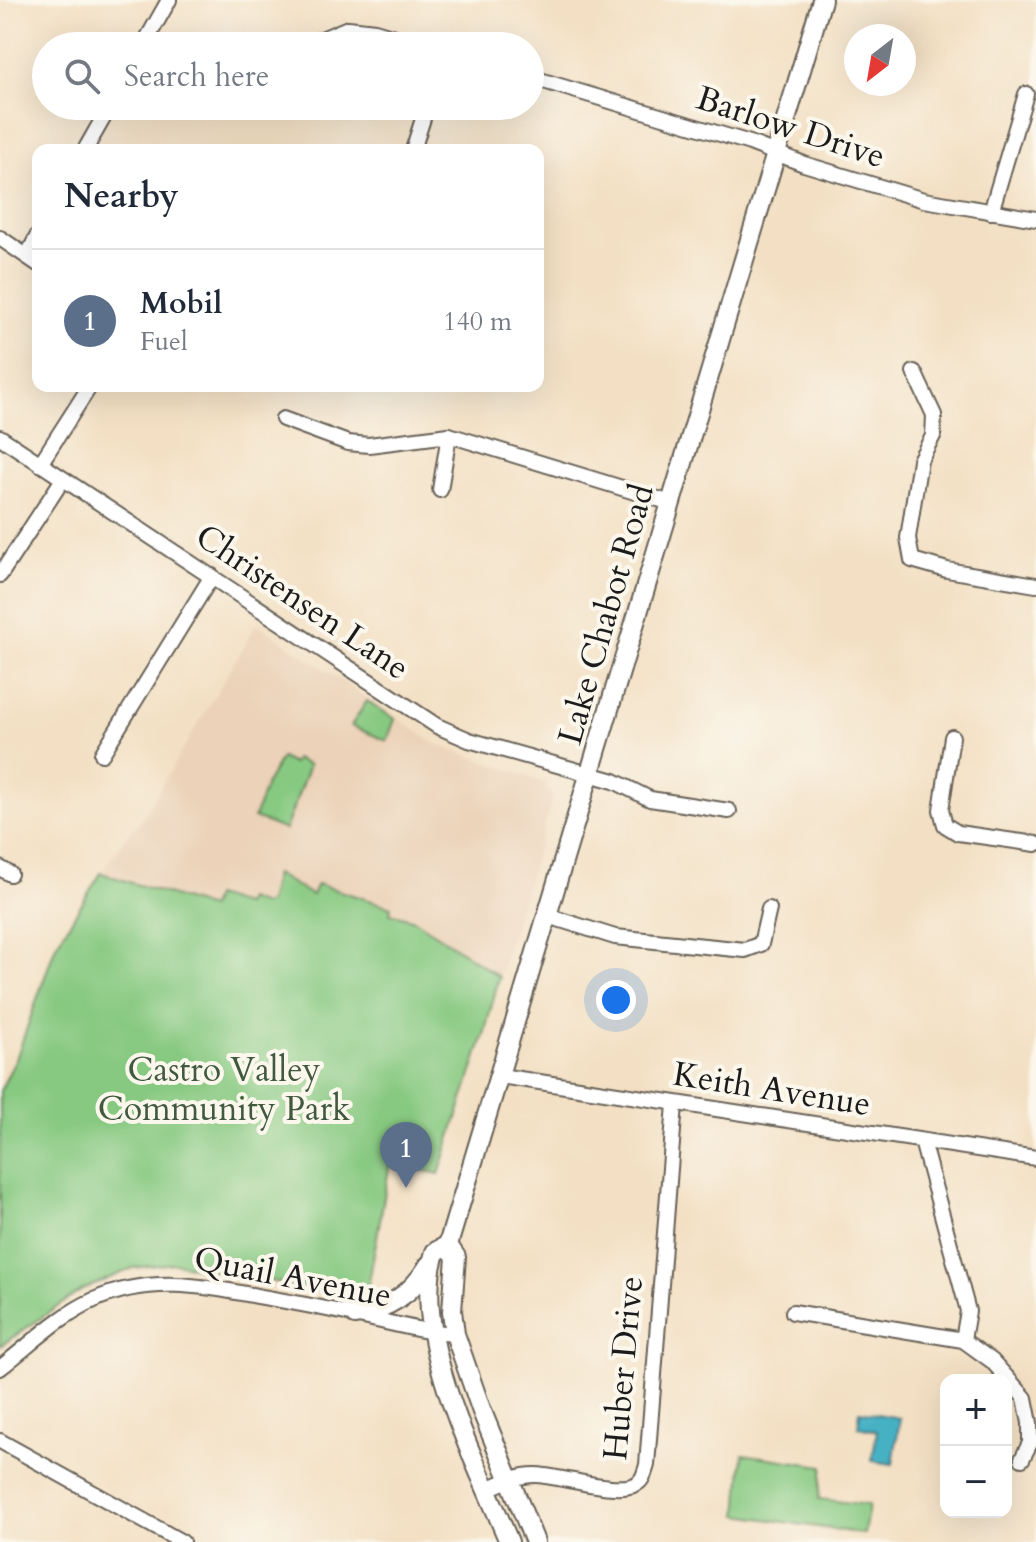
<!DOCTYPE html>
<meta charset="utf-8">
<style>
:root{--surface:#fff;--page:#f2f2f3;--text:#1f2937;--muted:#747a83;--line:#e0e1e3;--accent:#0f766e}
body{margin:0;font-family:Cardo,serif;background:var(--page);color:var(--text)}
.controls{position:absolute;right:24px;bottom:24px;display:grid;overflow:hidden;border-radius:16px;box-shadow:0 8px 32px #0002}
.controls button{width:72px;height:72px;display:grid;place-items:center;padding:0;border:0;border-bottom:2px solid var(--line);background:var(--surface);color:var(--text);font:40px sans-serif}
.compass{position:absolute;left:844px;top:24px;width:72px;height:72px;border-radius:50%;background:var(--surface);box-shadow:0 8px 32px #0002;rotate:211deg}
.you{position:absolute;left:616px;top:1000px;width:28px;height:28px;margin:-20px;border:6px solid #fff;border-radius:50%;background:#1a73e8;box-shadow:0 0 0 12px #1a73e833}
.badge{display:grid;place-items:center;width:52px;height:52px;border-radius:50%;background:var(--accent);color:#fff;font-size:26px;font-weight:700}
.pin{position:absolute;translate:-50% -66px;filter:drop-shadow(0 2px 4px #0008)}
.pin::after{content:'';position:absolute;top:42px;width:28px;height:24px;background:inherit;clip-path:polygon(0 0,100% 0,50% 100%)}
.list{margin:0;padding:0;list-style:none}
h2{display:flex;justify-content:space-between;align-items:center;height:104px;margin:0;padding:0 32px;font-size:34px}
h2 small{font-size:26px;font-weight:400;color:var(--muted)}
.list li{display:grid;grid-template-columns:52px 1fr auto;gap:24px;align-items:center;box-sizing:border-box;height:144px;padding:0 32px;border-top:2px solid var(--line)}
.list b{display:block;font-size:30px;white-space:nowrap}
.list p{margin:0;font-size:26px;white-space:nowrap;color:var(--muted)}
.list em{font-size:26px;font-style:normal;color:var(--muted)}
.icon{flex:none;width:44px;height:44px;fill:none;stroke:currentColor;stroke-width:2;stroke-linecap:round;stroke-linejoin:round}
.map{position:relative;flex:none;width:1036px;height:1542px;overflow:hidden}
.search{position:absolute;background:var(--surface);box-shadow:0 8px 32px #0002;left:32px;top:32px;width:512px;height:88px;display:flex;align-items:center;gap:20px;box-sizing:border-box;padding:0 28px;border-radius:44px;color:var(--muted);font-size:30px}
.panel{position:absolute;background:var(--surface);box-shadow:0 8px 32px #0002;left:32px;top:144px;width:512px;height:248px;border-radius:16px}
.map>svg:first-child{display:block}
.built{fill:#ebd2b8}
.green{fill:#87c981;stroke:#52724e;stroke-width:2}
.water{fill:#46b1c4;stroke:#316670;stroke-width:2}
.lines{fill:none;stroke-linecap:round;stroke-linejoin:round}
.minor-casing{stroke:#676157;stroke-width:18}
.major-casing{stroke:#676157;stroke-width:22}
.minor{stroke:#fff;stroke-width:14}
.major{stroke:#fff;stroke-width:18}
.labels{text-anchor:middle;stroke-width:8;stroke-linejoin:round;paint-order:stroke}
.street-label{font-size:34px;fill:#1c1c1c;stroke:#fbf7ec}
.park-label{font-size:34px;fill:#41593f;stroke:#fbf7ec}
</style>
<div class="map">
<svg width="1036" height="1542" viewBox="0 0 1036 1542">
<rect width="100%" height="100%" fill="#fbf7ec"/>
<filter id="ink" filterUnits="userSpaceOnUse"><feTurbulence type="fractalNoise" baseFrequency=".0125" numOctaves="2"/><feDisplacementMap in="SourceGraphic" scale="16" xChannelSelector="R" yChannelSelector="G"/><feConvolveMatrix kernelMatrix="1 2 1 2 8 2 1 2 1" color-interpolation-filters="sRGB"/></filter>
<filter id="wash" filterUnits="userSpaceOnUse"><feTurbulence type="fractalNoise" baseFrequency=".006" numOctaves="4" result="noise"/><feDisplacementMap in="SourceGraphic" scale="32" xChannelSelector="R" yChannelSelector="G"/><feGaussianBlur stdDeviation="1.8" result="paint"/><feColorMatrix in="noise" values="0 0 0 0 0 0 0 0 0 0 0 0 0 0 0 0 0 1.4 0 .05"/><feComposite in="paint" operator="in"/></filter>
<g filter="url(#wash)">
<rect width="100%" height="100%" fill="#f3e0c4"/>
<!-- built -->
<polygon class="built" points="257,624 436,744 545,783 553,797 499,977 415,920 389,913 391,908 317,884 313,895 275,874 268,903 264,905 247,899 245,905 210,908 101,873 128,834 140,822"/>
<!-- green -->
<g class="green">
<polygon points="367,701 395,719 387,741 351,726"/>
<polygon points="281,758 293,764 295,759 309,765 285,830 254,818 266,784"/>
<polygon points="101,873 210,908 214,896 244,905 247,899 263,905 268,903 275,874 312,895 317,884 391,907 390,913 415,920 499,977 484,1035 439,1174 390,1163 366,1299 175,1263 133,1268 82,1290 0,1346 0,1091 17,1056 56,945"/>
<polygon points="743,1454 823,1466 819,1499 869,1505 864,1534 738,1515"/>
</g>
<!-- water -->
<polygon class="water" points="860,1411 900,1418 893,1464 872,1461 877,1431 858,1427"/>
</g>
<g filter="url(#ink)">
<g class="lines">
<defs>
<g id="minor">
<polyline points="143,46 169,0"/>
<polyline points="305,46 348,28 375,31 425,46"/>
<polyline points="530,77 750,143 804,164 924,200 1036,219"/>
<polyline points="85,150 110,106"/>
<polyline points="413,150 427,106"/>
<polyline points="991,212 1026,94"/>
<polyline points="0,238 38,264"/>
<polyline points="27,256 38,235"/>
<polyline points="914,372 934,415 933,436 920,460 908,538 912,560 947,570 1036,585"/>
<polyline points="283,419 348,443 369,445 449,435 671,503"/>
<polyline points="0,437 437,726 469,740 614,781 650,799 729,811"/>
<polyline points="40,464 90,386"/>
<polyline points="440,490 449,435"/>
<polyline points="0,575 63,479"/>
<polyline points="952,737 941,810 945,825 958,833 1036,844"/>
<polyline points="102,754 212,576"/>
<polyline points="0,868 10,874"/>
<polyline points="548,916 615,937 745,950 761,944 769,909"/>
<polyline points="500,1076 1036,1158"/>
<polyline points="922,1141 968,1311 963,1340"/>
<polyline points="793,1312 963,1340 992,1361 1025,1398 1030,1423 1030,1443 1022,1459"/>
<path d="M0 1368C30 1345 60 1315 94 1300 148 1276 201 1285 257 1296 291 1302 325 1308 359 1316 391 1323 422 1332 455 1334"/>
<polyline points="0,1441 182,1542"/>
<path d="M487 1489C503 1482 518 1475 535 1475 558 1475 623 1497 639 1482 644 1478 645 1471 647 1465L675 1104"/>
</g>
<g id="major">
<path d="M448 1245 435 1252C409 1336 477 1463 509 1542"/>
<path d="M355 1315C388 1309 411 1295 429 1265"/>
<polyline points="535,1542 481,1409 455,1334 452,1311 456,1257 448,1245 822,0"/>
</g>
</defs>
<!-- minor casing -->
<use href="#minor" class="minor-casing"/>
<!-- major casing -->
<use href="#major" class="major-casing"/>
<!-- minor -->
<use href="#minor" class="minor"/>
<!-- major -->
<use href="#major" class="major"/>
</g>
</g>
<g class="labels">
<!-- street labels -->
<g class="street-label">
<text transform="translate(791 126) rotate(18)" y="12">Barlow Drive</text>
<text transform="translate(303 601) rotate(34)" y="12">Christensen Lane</text>
<text transform="translate(605 614) rotate(-74)" y="12">Lake Chabot Road</text>
<text transform="translate(772 1088) rotate(9)" y="12">Keith Avenue</text>
<text transform="translate(293 1276) rotate(11)" y="12">Quail Avenue</text>
<text transform="translate(622 1368) rotate(-85)" y="12">Huber Drive</text>
</g>
<!-- park labels -->
<g class="park-label">
<text x="224" y="1081">Castro Valley<tspan x="224" dy="39">Community Park</tspan></text>
</g>
</g>
</svg>
<div class="controls">
<button>+</button>
<button>−</button>
</div>
<svg class="compass" viewBox="-18 -18 36 36"><path d="M0-13l5 13h-10z" fill="#e53935"/><path d="M0 13l5-13h-10z" fill="#747a83"/></svg>
<div class="you"></div>
<div class="pin badge" style="left:406px;top:1188px;background:#5c6f8a">1</div>
<div class="search"><svg class="icon" aria-label="search" viewBox="0 0 24 24"><circle cx="10" cy="10" r="6"/><path d="M15 15l6 6"/></svg>Search here</div>
<section class="panel">
<h2>Nearby<small></small></h2>
<ul class="list">
<li><span class="badge" style="background:#5c6f8a">1</span><div><b>Mobil</b><p>Fuel</p></div><em>140 m</em></li>
</ul>
</section>
</div>
